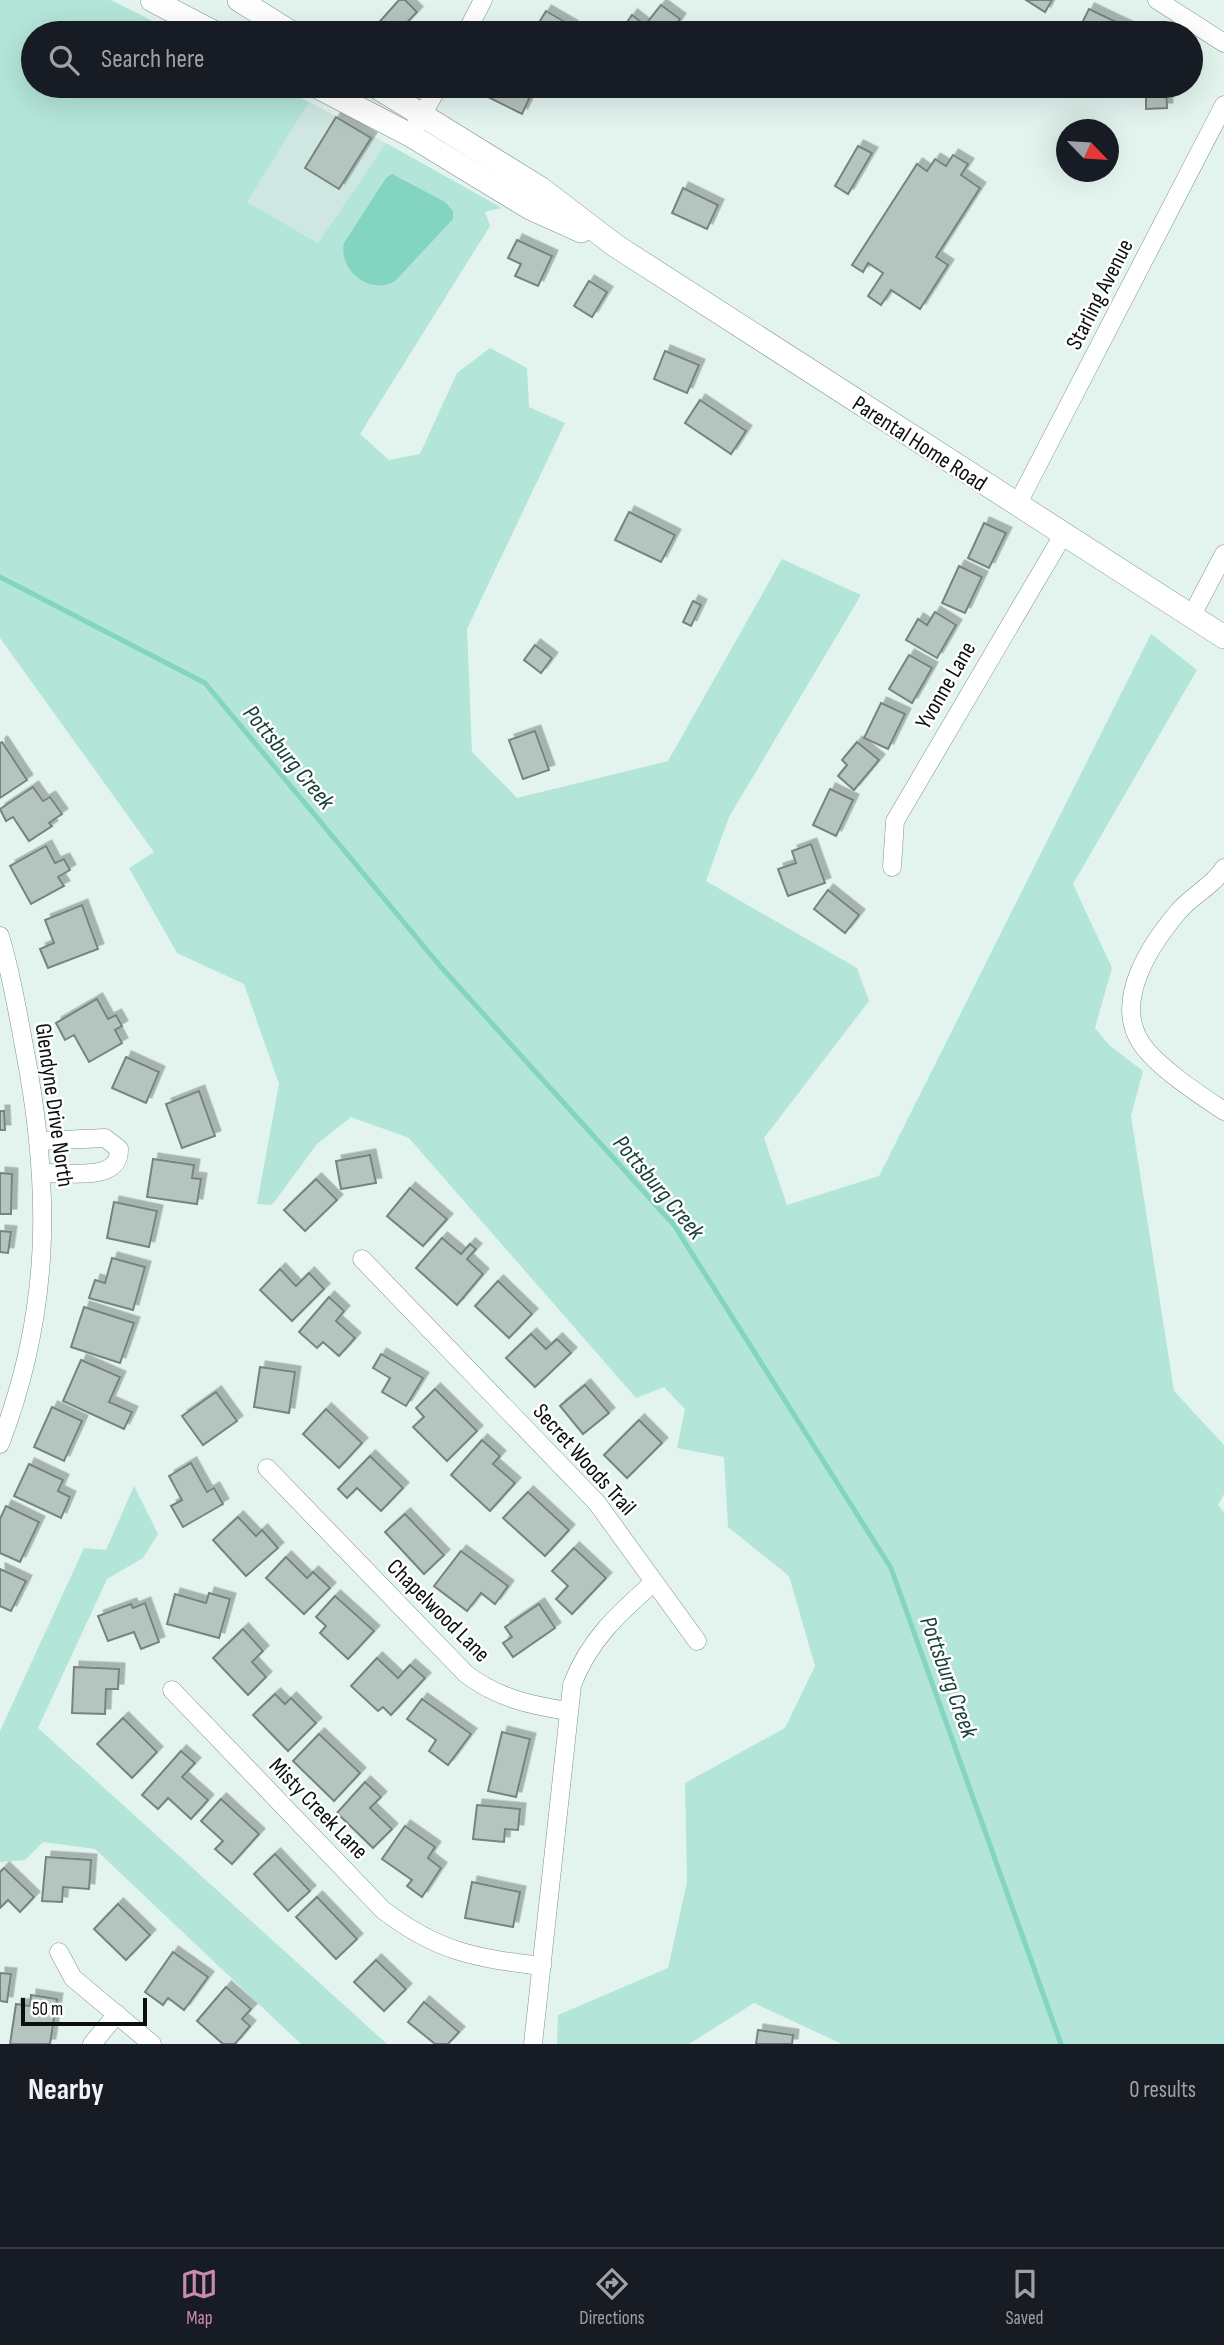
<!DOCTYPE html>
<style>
:root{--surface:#171b24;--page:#20242c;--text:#f1f3f6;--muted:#9ea1a6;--line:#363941;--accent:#ca8aaf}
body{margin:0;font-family:"Sofia Sans Condensed",sans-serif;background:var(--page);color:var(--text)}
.compass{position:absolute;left:1056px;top:119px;width:63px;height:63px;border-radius:50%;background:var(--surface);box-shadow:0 7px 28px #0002;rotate:115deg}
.scale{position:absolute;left:21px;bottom:18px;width:126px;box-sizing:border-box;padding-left:7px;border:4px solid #0b100f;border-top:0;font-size:19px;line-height:24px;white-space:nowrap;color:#0b100f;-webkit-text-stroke:5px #fff;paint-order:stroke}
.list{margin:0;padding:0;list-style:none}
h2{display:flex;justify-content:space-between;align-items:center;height:91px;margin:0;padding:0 28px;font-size:30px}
h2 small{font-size:23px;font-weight:400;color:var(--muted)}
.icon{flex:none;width:38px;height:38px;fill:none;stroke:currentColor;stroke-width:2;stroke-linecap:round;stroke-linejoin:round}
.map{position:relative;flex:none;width:1224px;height:2044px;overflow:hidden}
.search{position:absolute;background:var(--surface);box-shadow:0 7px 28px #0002;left:21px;right:21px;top:21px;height:77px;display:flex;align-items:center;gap:18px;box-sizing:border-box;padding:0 24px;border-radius:38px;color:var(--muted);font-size:26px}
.sheet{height:203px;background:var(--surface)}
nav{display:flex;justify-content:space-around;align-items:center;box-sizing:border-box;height:98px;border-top:2px solid var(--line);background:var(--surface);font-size:19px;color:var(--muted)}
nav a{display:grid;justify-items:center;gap:4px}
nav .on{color:var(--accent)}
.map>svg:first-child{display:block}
.built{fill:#cee8e1}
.green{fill:#b3e5d8}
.water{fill:#83d4c1}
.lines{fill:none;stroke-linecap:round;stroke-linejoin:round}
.stream{stroke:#83d4c1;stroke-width:5}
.building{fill:#b4c4bf;stroke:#758480;stroke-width:2;filter:url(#shadow)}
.minor-casing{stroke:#81908c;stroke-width:19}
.major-casing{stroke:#81908c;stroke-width:24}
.minor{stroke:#fff;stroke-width:18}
.major{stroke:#fff;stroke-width:23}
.labels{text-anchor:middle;stroke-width:5;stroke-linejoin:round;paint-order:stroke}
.street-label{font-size:23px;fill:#0b100f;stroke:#fff}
.water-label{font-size:24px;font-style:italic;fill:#1a4138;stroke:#fff}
</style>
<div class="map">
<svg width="1224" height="2044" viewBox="0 0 1224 2044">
<defs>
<filter id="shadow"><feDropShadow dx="5.5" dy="-5.5" stdDeviation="0" flood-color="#0004"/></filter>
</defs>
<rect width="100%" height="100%" fill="#e3f4ef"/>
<!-- built -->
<polygon class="built" points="309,102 386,143 318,243 246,202"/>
<!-- green -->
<g class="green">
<polygon points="0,0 111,0 176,33 33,33 33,86 278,86 309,102 247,202 318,243 386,143 502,208 485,212 490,226 360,434 389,460 420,454 457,373 490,348 527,368 529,407 565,423 467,629 472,752 517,798 668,761 782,559 861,595 729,817 706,881 857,968 869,1001 764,1138 787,1205 879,1176 1151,634 1197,670 1073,884 1112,968 1095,1028 1109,1045 1143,1071 1131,1116 1174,1391 1224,1445 1224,1494 1218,1505 1224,1512 1224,2044 842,2044 754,2003 689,2044 557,2044 558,2015 668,1968 687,1882 685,1783 785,1728 815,1666 789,1576 728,1527 724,1457 677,1448 685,1409 664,1387 636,1398 409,1138 351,1117 317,1144 272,1205 257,1204 279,1084 244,984 177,953 129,868 154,852 0,638"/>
<polygon points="134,1486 158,1534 143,1558 107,1579 38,1728 387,2044 301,2044 95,1849 43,1842 25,1860 0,1862 0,1731 84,1548 106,1550"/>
</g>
<!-- water -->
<path class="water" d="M392 174 445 202 453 211V219L395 281C371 296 338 271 344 243L386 178Z"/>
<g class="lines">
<!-- stream -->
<polyline class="stream" points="0,577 205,683 441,967 674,1225 891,1568 1061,2044"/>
</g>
<!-- building -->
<g class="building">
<polygon points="399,0 405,0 417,12 397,33 382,33 375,27"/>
<polygon points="1026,0 1052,0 1045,12"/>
<polygon points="661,5 680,19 670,33 630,33 623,28 632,15 645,25"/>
<polygon points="1089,9 1131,29 1129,33 1077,33"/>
<polygon points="546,11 572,26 567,33 542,33 535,29"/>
<polygon points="493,86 530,86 534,88 522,114 488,97"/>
<polygon points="1146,86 1166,86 1167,108 1146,109"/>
<polygon points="336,117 371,138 339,189 305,168"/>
<polygon points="858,146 872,153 848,194 835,186"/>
<polygon points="953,155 968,164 961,175 980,188 936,257 948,265 920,309 891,290 881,305 868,296 883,273 868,263 863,272 852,265 917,164 927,171 935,159 946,166"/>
<polygon points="683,188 718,205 707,229 672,213"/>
<polygon points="517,240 552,256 538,286 515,276 521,264 508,258"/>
<polygon points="589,281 607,292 592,317 574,306"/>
<polygon points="665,351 699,365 687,393 654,379"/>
<polygon points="700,400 746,431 731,454 685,423"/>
<polygon points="629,512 675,535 661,562 615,540"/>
<polygon points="984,523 1006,533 989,568 968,558"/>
<polygon points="959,566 982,577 965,613 942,603"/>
<polygon points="693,601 701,605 691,626 683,622"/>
<polygon points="935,612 956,625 937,658 906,640 918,619 927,625"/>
<polygon points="535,645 552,658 541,673 524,660"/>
<polygon points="909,655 932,668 912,703 889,689"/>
<polygon points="881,703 905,714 888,749 864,738"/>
<polygon points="535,731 549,770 523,779 509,740"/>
<polygon points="2,742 27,780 0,798 0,743"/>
<polygon points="857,742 879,760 854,790 838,776 847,765 842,760"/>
<polygon points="33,787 43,801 50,797 62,814 49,823 52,826 29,841 13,817 6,821 0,809"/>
<polygon points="830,789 853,800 836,836 813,825"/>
<polygon points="811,844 825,883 788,896 778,869 796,863 792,851"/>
<polygon points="46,846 55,863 64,859 70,870 58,877 64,886 31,904 10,866"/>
<polygon points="828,890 859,915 845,933 814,909"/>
<polygon points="82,905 98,949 48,968 40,949 54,943 45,920"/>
<polygon points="97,999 108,1019 116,1015 122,1026 115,1030 122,1043 89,1062 74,1035 65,1040 56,1023"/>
<polygon points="126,1057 159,1072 146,1103 112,1088"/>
<polygon points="199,1091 215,1136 182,1148 166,1104"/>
<polygon points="0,1111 4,1111 5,1130 0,1130"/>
<polygon points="370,1155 376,1183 341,1189 336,1161"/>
<polygon points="153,1159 194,1165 192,1178 201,1179 197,1204 147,1197"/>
<polygon points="0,1173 12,1174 11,1214 0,1214"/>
<polygon points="316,1179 337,1200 305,1231 284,1210"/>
<polygon points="410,1188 447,1219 423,1246 387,1216"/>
<polygon points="114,1202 157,1211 149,1247 107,1238"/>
<polygon points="0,1231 11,1232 8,1253 0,1252"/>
<polygon points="442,1238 461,1254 470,1244 476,1249 467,1259 483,1274 457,1305 416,1268"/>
<polygon points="112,1258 145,1267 133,1310 89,1298 95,1280 105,1283"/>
<polygon points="280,1269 296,1286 309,1273 324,1289 292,1321 260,1290"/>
<polygon points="498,1281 532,1314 509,1338 475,1306"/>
<polygon points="329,1297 344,1311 336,1321 355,1338 339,1356 323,1342 317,1348 299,1332"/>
<polygon points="84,1307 134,1323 120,1363 71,1347"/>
<polygon points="531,1334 546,1349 557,1339 571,1353 535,1387 506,1358"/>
<polygon points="381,1354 423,1378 406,1406 382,1392 390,1378 373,1368"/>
<polygon points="81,1360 120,1377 109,1402 132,1412 124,1429 63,1401"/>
<polygon points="260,1367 295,1372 289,1413 254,1407"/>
<polygon points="585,1385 609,1413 583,1434 560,1406"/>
<polygon points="435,1389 477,1431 447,1461 413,1427 424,1417 416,1408"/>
<polygon points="216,1392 237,1421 203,1445 182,1416"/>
<polygon points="52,1407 82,1421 64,1461 34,1447"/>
<polygon points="326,1409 362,1443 339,1468 303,1434"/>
<polygon points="639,1420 662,1443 627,1478 604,1455"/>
<polygon points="482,1440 500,1456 493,1464 515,1483 490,1511 451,1475"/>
<polygon points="370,1456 403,1488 381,1511 357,1488 347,1498 338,1489"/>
<polygon points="191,1463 207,1492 214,1488 223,1504 183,1527 171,1506 182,1500 169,1476"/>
<polygon points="29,1464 63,1480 58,1491 70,1497 61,1518 14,1496"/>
<polygon points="528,1492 569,1530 545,1556 503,1518"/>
<polygon points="6,1506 39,1522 20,1562 0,1553 0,1519"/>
<polygon points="405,1514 444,1555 424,1574 385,1532"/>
<polygon points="238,1517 256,1536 262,1530 278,1548 246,1576 213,1540"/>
<polygon points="574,1548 606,1578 572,1614 556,1599 568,1586 552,1571"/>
<polygon points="461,1551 508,1586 495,1604 481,1593 467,1611 434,1586"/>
<polygon points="286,1557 307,1578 313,1572 330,1588 304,1614 266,1578"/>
<polygon points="0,1569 26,1581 11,1611 0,1606"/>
<polygon points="209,1593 230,1599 219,1638 167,1624 175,1594 206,1603"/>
<polygon points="335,1596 374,1631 348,1659 320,1633 326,1626 316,1617"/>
<polygon points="145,1603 159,1642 141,1649 134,1632 108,1641 98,1616 131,1604 133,1608"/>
<polygon points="539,1604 555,1628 513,1657 503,1643 512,1637 505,1627"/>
<polygon points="243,1629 263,1651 252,1662 266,1677 248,1695 213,1658"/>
<polygon points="377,1658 398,1678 410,1665 425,1678 391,1715 383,1707 378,1711 351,1686"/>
<polygon points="74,1667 119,1669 118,1689 106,1689 105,1714 72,1713"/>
<polygon points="275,1694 285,1704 291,1698 316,1723 288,1751 253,1715"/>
<polygon points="422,1699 471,1734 448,1765 429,1751 436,1740 407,1719"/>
<polygon points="123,1718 157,1752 132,1778 97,1744"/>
<polygon points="502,1732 530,1739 516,1797 488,1791"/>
<polygon points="319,1734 360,1773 334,1801 293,1761"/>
<polygon points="181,1751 195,1763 182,1777 208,1800 191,1819 168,1798 158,1809 142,1795"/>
<polygon points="365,1782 381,1797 370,1808 392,1829 373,1848 337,1813"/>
<polygon points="221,1799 259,1834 232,1864 215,1849 223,1841 201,1821"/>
<polygon points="477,1805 520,1809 518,1830 505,1829 504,1842 473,1839"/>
<polygon points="405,1826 435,1847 428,1858 441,1868 422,1897 407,1886 412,1880 382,1859"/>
<polygon points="275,1854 310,1891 288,1911 254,1874"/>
<polygon points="46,1857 91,1860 89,1889 63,1887 62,1902 42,1901"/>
<polygon points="4,1868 34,1897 20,1912 8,1900 0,1908 0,1872"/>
<polygon points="472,1882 520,1892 513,1927 465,1918"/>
<polygon points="317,1897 357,1939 336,1959 296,1917"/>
<polygon points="118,1904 150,1935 126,1960 94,1929"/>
<polygon points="173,1952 208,1977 184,2010 168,1998 163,2005 145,1992"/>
<polygon points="376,1960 406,1989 384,2011 354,1982"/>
<polygon points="0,1973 11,1974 7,2002 0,2001"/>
<polygon points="226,1987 251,2009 242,2019 250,2026 235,2044 223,2044 197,2021"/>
<polygon points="31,1995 57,1999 50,2044 10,2044 16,2004 30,2006"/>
<polygon points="424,2002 459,2032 448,2044 435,2044 408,2022"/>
<polygon points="758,2030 793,2035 792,2044 756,2044"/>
</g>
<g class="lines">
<defs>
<g id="minor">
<polyline points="1157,0 1224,43"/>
<polyline points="466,33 483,0"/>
<polyline points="346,102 355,86"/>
<polyline points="410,135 439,86"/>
<polyline points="1017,505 1224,105"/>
<polyline points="1191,617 1224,554"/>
<polyline points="892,867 895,821 1063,535"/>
<path d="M1224 868C1212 887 1192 895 1178 912 1151 944 1113 1000 1141 1043 1157 1067 1200 1095 1224 1111"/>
<path d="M0 936C11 972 17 1009 24 1046 51 1186 52 1309 0 1444"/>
<path d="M40 1141 105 1138 119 1149C120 1183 67 1172 43 1173"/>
<polyline points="362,1259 597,1503 697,1641"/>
<path d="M267 1468 466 1674C498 1698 529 1705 568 1711"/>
<path d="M172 1690 383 1910C438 1952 475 1958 542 1966"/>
<polyline points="59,1952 73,1978 152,2044"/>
<polyline points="92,2044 117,2014"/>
<path d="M533 2044 572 1685C589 1640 618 1614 653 1583"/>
</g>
<g id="major">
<polyline points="152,0 215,33"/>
<polyline points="239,0 292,33"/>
<polyline points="316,86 410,135 530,208 581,231"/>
<polyline points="375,86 540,188 616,246 1224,637"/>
</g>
</defs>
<!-- minor casing -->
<use href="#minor" class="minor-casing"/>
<!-- major casing -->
<use href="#major" class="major-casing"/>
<!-- minor -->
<use href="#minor" class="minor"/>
<!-- major -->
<use href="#major" class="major"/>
</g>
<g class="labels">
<!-- street labels -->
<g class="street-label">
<text transform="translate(1099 294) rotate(-63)" y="8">Starling Avenue</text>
<text transform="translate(920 443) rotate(33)" y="8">Parental Home Road</text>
<text transform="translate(945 685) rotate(-60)" y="8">Yvonne Lane</text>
<text transform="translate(55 1105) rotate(82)" y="8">Glendyne Drive North</text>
<text transform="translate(585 1459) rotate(48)" y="8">Secret Woods Trail</text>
<text transform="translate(439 1610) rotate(45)" y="8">Chapelwood Lane</text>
<text transform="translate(319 1808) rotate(46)" y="8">Misty Creek Lane</text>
</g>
<!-- water labels -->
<g class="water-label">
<text transform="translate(289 757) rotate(50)" y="8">Pottsburg Creek</text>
<text transform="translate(659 1187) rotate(50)" y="8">Pottsburg Creek</text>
<text transform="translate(949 1677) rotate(70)" y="8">Pottsburg Creek</text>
</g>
</g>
</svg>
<svg class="compass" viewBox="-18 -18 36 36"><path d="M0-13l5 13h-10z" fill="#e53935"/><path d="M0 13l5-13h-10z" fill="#9ea1a6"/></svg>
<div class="scale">50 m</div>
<div class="search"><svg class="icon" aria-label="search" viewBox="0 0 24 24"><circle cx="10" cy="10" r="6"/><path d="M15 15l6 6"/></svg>Search here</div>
</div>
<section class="sheet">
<h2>Nearby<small>0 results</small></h2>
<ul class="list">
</ul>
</section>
<nav>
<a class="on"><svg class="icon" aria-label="map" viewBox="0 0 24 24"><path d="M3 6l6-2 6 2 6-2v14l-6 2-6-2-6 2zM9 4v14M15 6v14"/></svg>Map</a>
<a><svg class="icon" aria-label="directions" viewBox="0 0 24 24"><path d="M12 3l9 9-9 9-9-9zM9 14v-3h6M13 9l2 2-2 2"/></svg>Directions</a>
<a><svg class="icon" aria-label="saved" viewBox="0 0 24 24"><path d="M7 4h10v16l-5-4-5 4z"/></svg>Saved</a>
</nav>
